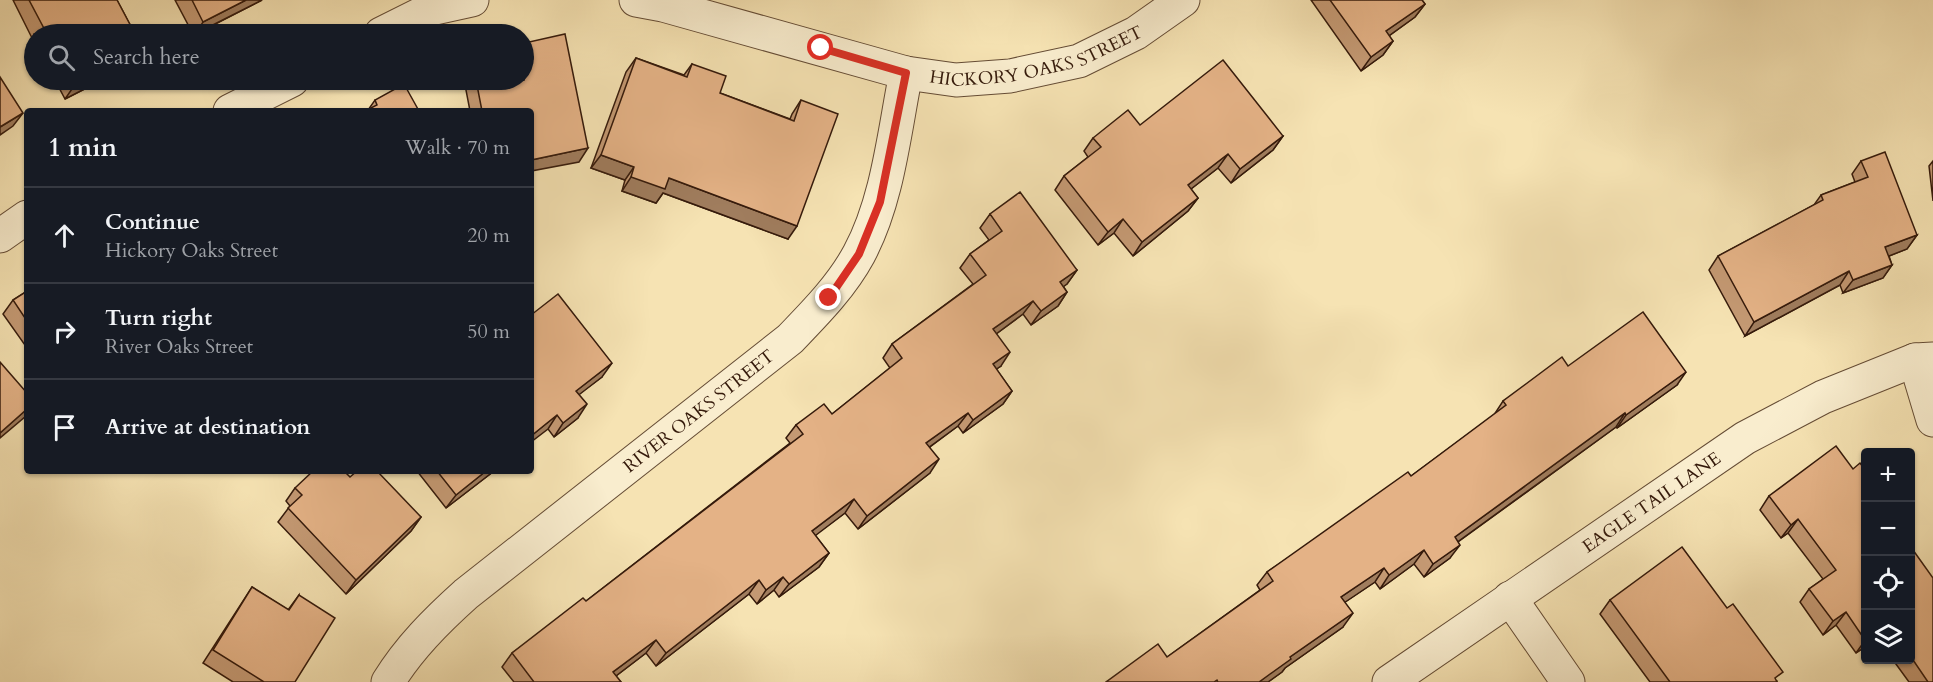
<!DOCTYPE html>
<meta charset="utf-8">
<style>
:root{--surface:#171b24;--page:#20242c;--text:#f1f3f6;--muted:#9ea1a6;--line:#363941}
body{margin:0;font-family:Cardo,serif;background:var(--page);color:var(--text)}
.controls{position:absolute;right:18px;bottom:18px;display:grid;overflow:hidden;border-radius:6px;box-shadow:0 2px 4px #0004}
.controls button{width:54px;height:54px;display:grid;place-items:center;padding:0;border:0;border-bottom:2px solid var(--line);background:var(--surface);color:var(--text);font:30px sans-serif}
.stop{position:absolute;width:18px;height:18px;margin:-14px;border:4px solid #d93025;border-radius:50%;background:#fff}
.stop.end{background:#d93025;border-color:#fff;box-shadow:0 2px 6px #0008}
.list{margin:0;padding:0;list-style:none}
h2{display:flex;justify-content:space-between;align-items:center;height:78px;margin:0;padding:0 24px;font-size:26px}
h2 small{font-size:20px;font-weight:400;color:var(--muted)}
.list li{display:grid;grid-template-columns:39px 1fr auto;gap:18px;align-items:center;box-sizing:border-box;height:96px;padding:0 24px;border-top:2px solid var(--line)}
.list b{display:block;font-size:22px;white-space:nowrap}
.list p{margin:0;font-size:20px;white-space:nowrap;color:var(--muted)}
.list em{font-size:20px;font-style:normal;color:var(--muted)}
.icon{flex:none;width:33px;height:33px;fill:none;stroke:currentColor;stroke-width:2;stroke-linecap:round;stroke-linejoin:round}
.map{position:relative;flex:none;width:1933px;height:682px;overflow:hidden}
.search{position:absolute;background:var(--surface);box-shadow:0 2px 4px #0004;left:24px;top:24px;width:510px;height:66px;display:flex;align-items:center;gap:15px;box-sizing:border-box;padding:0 21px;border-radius:33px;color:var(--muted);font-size:22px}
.panel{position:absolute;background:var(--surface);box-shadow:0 2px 4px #0004;left:24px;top:108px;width:510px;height:366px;border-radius:6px}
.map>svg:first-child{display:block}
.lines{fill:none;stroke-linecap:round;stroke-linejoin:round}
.street-casing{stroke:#654c35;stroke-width:35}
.street{stroke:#f9edce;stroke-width:33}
.wall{fill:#c49973;stroke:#351a0b;stroke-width:1.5}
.shaded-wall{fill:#a07d5e;stroke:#351a0b;stroke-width:1.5}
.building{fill:#e4b286;stroke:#351a0b;stroke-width:1.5}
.route{stroke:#d93025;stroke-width:8}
.labels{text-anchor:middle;stroke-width:5;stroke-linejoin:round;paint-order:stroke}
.street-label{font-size:18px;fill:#351a0b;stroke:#f9edce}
</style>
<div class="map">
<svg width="1933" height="682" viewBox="0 0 1933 682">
<rect width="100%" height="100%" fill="#f6e3b3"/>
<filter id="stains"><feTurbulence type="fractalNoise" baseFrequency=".00333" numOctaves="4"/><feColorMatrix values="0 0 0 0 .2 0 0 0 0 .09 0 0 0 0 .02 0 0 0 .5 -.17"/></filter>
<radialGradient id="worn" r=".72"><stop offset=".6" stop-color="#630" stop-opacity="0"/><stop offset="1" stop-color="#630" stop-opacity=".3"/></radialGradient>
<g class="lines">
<defs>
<g id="street">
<path id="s1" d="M636 0 663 5 906 73 956 80 1010 76 1079 61 1136 33 1183 0"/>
<polyline points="381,34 431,9 472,0"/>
<polyline points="230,111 292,80"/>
<polyline points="0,236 27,217"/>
<polyline points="1915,360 1933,420"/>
<polyline points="1510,598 1568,682"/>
<path id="s2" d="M388 682C409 648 436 621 466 594L790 339C815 313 841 287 859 254 888 200 894 133 906 73"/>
<path id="s3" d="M1389 682 1745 438 1823 397 1915 360 1933 359"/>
</g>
</defs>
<!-- street casing -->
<use href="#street" class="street-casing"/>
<!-- street -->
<use href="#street" class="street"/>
</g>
<!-- wall -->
<g class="wall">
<polygon points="13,0 117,0 135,34 34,34 34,42"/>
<polygon points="175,0 262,0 196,34 193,34"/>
<polygon points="1311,0 1422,0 1425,4 1415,17 1389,36 1393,41 1383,55 1361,71"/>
<polygon points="529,42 579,162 531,111 470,111 465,85 468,80 524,80 524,50"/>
<polygon points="636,58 684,75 692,64 720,93 790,119 792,114 801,100 788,239 663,193 656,203 622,191 625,180 591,168 626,72"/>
<polygon points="55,80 102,80 65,99"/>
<polygon points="105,80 122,80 108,87"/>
<polygon points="375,100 419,111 368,110"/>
<polygon points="1140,125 1283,136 1273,150 1231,183 1218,168 1191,189 1198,198 1188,211 1133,256 1114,233 1098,245 1055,190 1064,176 1088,157 1084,151 1093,138"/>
<polygon points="1861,161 1917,235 1907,249 1889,256 1892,265 1883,278 1843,293 1840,285 1745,336 1709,270 1718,256 1814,205 1821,195 1855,182 1852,174"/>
<polygon points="1933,161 1933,201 1929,166"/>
<polygon points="990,214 1077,270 1067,284 1063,286 1067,292 1058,306 1031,325 1023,314 996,334 1001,366 996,369 1012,391 1003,404 963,433 958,426 930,447 930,473 858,529 845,513 815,535 829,553 819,567 779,597 774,590 757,604 749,594 656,666 646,653 616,676 621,682 514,682 502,667 512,653 586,601 790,443 786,438 796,425 832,414 890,368 883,358 892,344 973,284 960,268 970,254 989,240 980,228"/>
<polygon points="27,291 27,348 3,314 13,300"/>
<polygon points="531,315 602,377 579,394 578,418 554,437 548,429"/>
<polygon points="1568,366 1677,385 1617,428 1616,427 1458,542 1450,558 1424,577 1414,564 1380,589 1375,582 1345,602 1343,627 1285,668 1282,672 1268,682 1106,682 1167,657 1260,590 1257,585 1267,572 1411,476 1494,415 1503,401"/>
<polygon points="1853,469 1866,471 1866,526 1865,527 1866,528 1866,646 1856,653 1836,625 1823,635 1800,602 1809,589 1823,579 1788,533 1781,538 1760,510 1769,496"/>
<polygon points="417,471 494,471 446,508"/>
<polygon points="350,477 421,517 411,531 346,594 278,522 290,506 286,501 295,488"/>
<polygon points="1911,552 1933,682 1909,682 1893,660 1911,660"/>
<polygon points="252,587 288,610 299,595 295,682 233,682 203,663"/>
<polygon points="1610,600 1777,681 1777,682 1650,682 1600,614"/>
</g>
<!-- shaded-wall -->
<g class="shaded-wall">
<polygon points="246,0 262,0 195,34 203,22"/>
<polygon points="1425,4 1415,17 1376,45 1386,31"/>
<polygon points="1393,41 1383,55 1361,71 1371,57"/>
<polygon points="86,80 102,80 65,99 74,86"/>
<polygon points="113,80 122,80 108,87"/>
<polygon points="23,113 13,126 0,135 0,127"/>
<polygon points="1283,136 1273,150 1231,183 1240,169"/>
<polygon points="588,148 579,162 531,171 531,160"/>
<polygon points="1228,154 1218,168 1178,199 1188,185"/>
<polygon points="601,155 634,167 625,180 591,168"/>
<polygon points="631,177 669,178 797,226 788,239 663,193 656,203 622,191"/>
<polygon points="1198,198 1188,211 1133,256 1142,242"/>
<polygon points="1123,219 1114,233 1098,245 1108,232"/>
<polygon points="1917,235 1907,249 1876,261 1885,247"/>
<polygon points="1892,265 1883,278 1843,293 1853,280"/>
<polygon points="1077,270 1067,284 1051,296 1060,282"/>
<polygon points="1849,271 1840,285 1745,336 1754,322"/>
<polygon points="1067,292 1058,306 1031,325 1041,311"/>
<polygon points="1033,301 1023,314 984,343 993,329"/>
<polygon points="1010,352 1001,366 983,378 993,364"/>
<polygon points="612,363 602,377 567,404 576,391"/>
<polygon points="1686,372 1677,385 1617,428 1626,415"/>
<polygon points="1012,391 1003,404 963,433 973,420"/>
<polygon points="587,404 578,418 554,437 563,423"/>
<polygon points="27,409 27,414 26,416 0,438 0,433"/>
<polygon points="968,413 958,426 917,456 926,443"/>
<polygon points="1625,413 1616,427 1445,551 1455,537"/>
<polygon points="557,415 548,429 531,442 531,436"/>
<polygon points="939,459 930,473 858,529 867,516"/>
<polygon points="486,471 494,471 446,508 456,495"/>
<polygon points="854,499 845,513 803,545 812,531"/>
<polygon points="421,517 411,531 346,594 356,580"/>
<polygon points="1798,519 1788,533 1781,538 1791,525"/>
<polygon points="1866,520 1866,526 1852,536 1862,523"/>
<polygon points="1460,545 1450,558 1424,577 1433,564"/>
<polygon points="1424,550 1414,564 1380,589 1389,575"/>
<polygon points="829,553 819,567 779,597 789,584"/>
<polygon points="1384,568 1375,582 1332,611 1341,597"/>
<polygon points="783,577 774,590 757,604 766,590"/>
<polygon points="759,580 749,594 656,666 666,653"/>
<polygon points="1846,612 1836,625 1823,635 1833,621"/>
<polygon points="1353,613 1343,627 1285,668 1282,672 1268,682 1259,682 1290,657"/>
<polygon points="1866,639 1866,646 1856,653"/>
<polygon points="656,640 646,653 608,682 613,672"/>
</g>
<!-- building -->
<g class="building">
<polygon points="29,0 117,0 135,34 47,34"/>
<polygon points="192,0 246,0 203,22"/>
<polygon points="1330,0 1422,0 1425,4 1386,31 1393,41 1371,57"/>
<polygon points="565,34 588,148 531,160 531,111 482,111 476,80 524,80 524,61 533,59 529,42"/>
<polygon points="636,58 687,77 692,64 726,76 720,93 794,121 801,100 838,114 797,226 669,178 665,189 631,177 634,167 601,155"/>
<polygon points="1223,60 1283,136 1240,169 1228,154 1188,185 1198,198 1142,242 1123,219 1108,232 1064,176 1101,147 1093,138 1128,110 1140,125"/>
<polygon points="0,77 23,113 0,127"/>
<polygon points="71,80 86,80 74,86"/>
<polygon points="404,84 419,111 365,111 377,105 375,100"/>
<polygon points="1885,152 1917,235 1885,247 1892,265 1853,280 1849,271 1754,322 1718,256 1823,200 1821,195 1868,177 1861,161"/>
<polygon points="1020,192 1077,270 1060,282 1067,292 1041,311 1033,301 993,329 1010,352 993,364 1012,391 973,420 968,413 926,443 939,459 867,516 854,499 812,531 829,553 789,584 783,577 766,590 759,580 666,653 656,640 613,672 621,682 534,682 512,653 583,598 586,601 803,434 796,425 824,404 832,414 902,358 892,344 986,275 970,254 1002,231 990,214"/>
<polygon points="27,291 27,321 13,300"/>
<polygon points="558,294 612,363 576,391 587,404 563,423 557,415 531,436 531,315"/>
<polygon points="1643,312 1686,372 1626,415 1625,413 1455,537 1460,545 1433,564 1424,550 1389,575 1384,568 1341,597 1353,613 1290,657 1291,659 1259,682 1218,682 1217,680 1214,682 1106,682 1158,644 1167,657 1273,581 1267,572 1408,472 1411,476 1506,405 1503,401 1562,357 1568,366"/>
<polygon points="0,362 27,393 27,409 0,433"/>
<polygon points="1836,446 1853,469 1860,463 1866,471 1866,520 1862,523 1866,528 1865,640 1846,612 1833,621 1809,589 1836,570 1798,519 1791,525 1769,496"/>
<polygon points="313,471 344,471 350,477 357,471 377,471 421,517 356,580 288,508 302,495 295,488"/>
<polygon points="437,471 486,471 456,495"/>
<polygon points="1682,547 1727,608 1733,604 1783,672 1775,678 1777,682 1670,682 1610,600"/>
<polygon points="1913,550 1933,578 1933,682 1928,682 1911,657 1911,552"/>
<polygon points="252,587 289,610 299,595 335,618 295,682 264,682 213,650"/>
</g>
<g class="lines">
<!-- route -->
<polyline class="route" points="821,48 906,73 880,202 859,254 829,298"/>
</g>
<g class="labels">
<!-- street labels -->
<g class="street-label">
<text dy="6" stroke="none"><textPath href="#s1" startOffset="414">HICKORY OAKS STREET</textPath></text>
<text dy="6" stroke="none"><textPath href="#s2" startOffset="414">RIVER OAKS STREET</textPath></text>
<text dy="6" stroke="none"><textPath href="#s3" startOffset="318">EAGLE TAIL LANE</textPath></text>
</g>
</g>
<rect width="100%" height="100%" filter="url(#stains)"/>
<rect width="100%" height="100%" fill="url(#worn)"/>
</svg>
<div class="controls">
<button>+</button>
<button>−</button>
<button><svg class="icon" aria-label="locate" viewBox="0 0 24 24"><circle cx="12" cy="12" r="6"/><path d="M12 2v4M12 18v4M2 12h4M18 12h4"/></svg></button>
<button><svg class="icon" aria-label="layers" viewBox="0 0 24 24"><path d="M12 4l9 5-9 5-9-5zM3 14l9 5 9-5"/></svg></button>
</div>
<div class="stop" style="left:821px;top:48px"></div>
<div class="stop end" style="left:829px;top:298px"></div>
<div class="search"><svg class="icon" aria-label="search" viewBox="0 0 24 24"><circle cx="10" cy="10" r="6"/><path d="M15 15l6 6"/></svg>Search here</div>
<section class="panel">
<h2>1 min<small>Walk · 70 m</small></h2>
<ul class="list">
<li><svg class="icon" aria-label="ahead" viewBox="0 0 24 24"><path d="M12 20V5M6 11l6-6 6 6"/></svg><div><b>Continue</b><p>Hickory Oaks Street</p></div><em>20 m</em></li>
<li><svg class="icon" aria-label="right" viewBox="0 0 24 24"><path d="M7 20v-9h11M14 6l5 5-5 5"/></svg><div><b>Turn right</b><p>River Oaks Street</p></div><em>50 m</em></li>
<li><svg class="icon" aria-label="arrive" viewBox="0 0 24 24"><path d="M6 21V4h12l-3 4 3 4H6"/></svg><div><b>Arrive at destination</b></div></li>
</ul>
</section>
</div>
